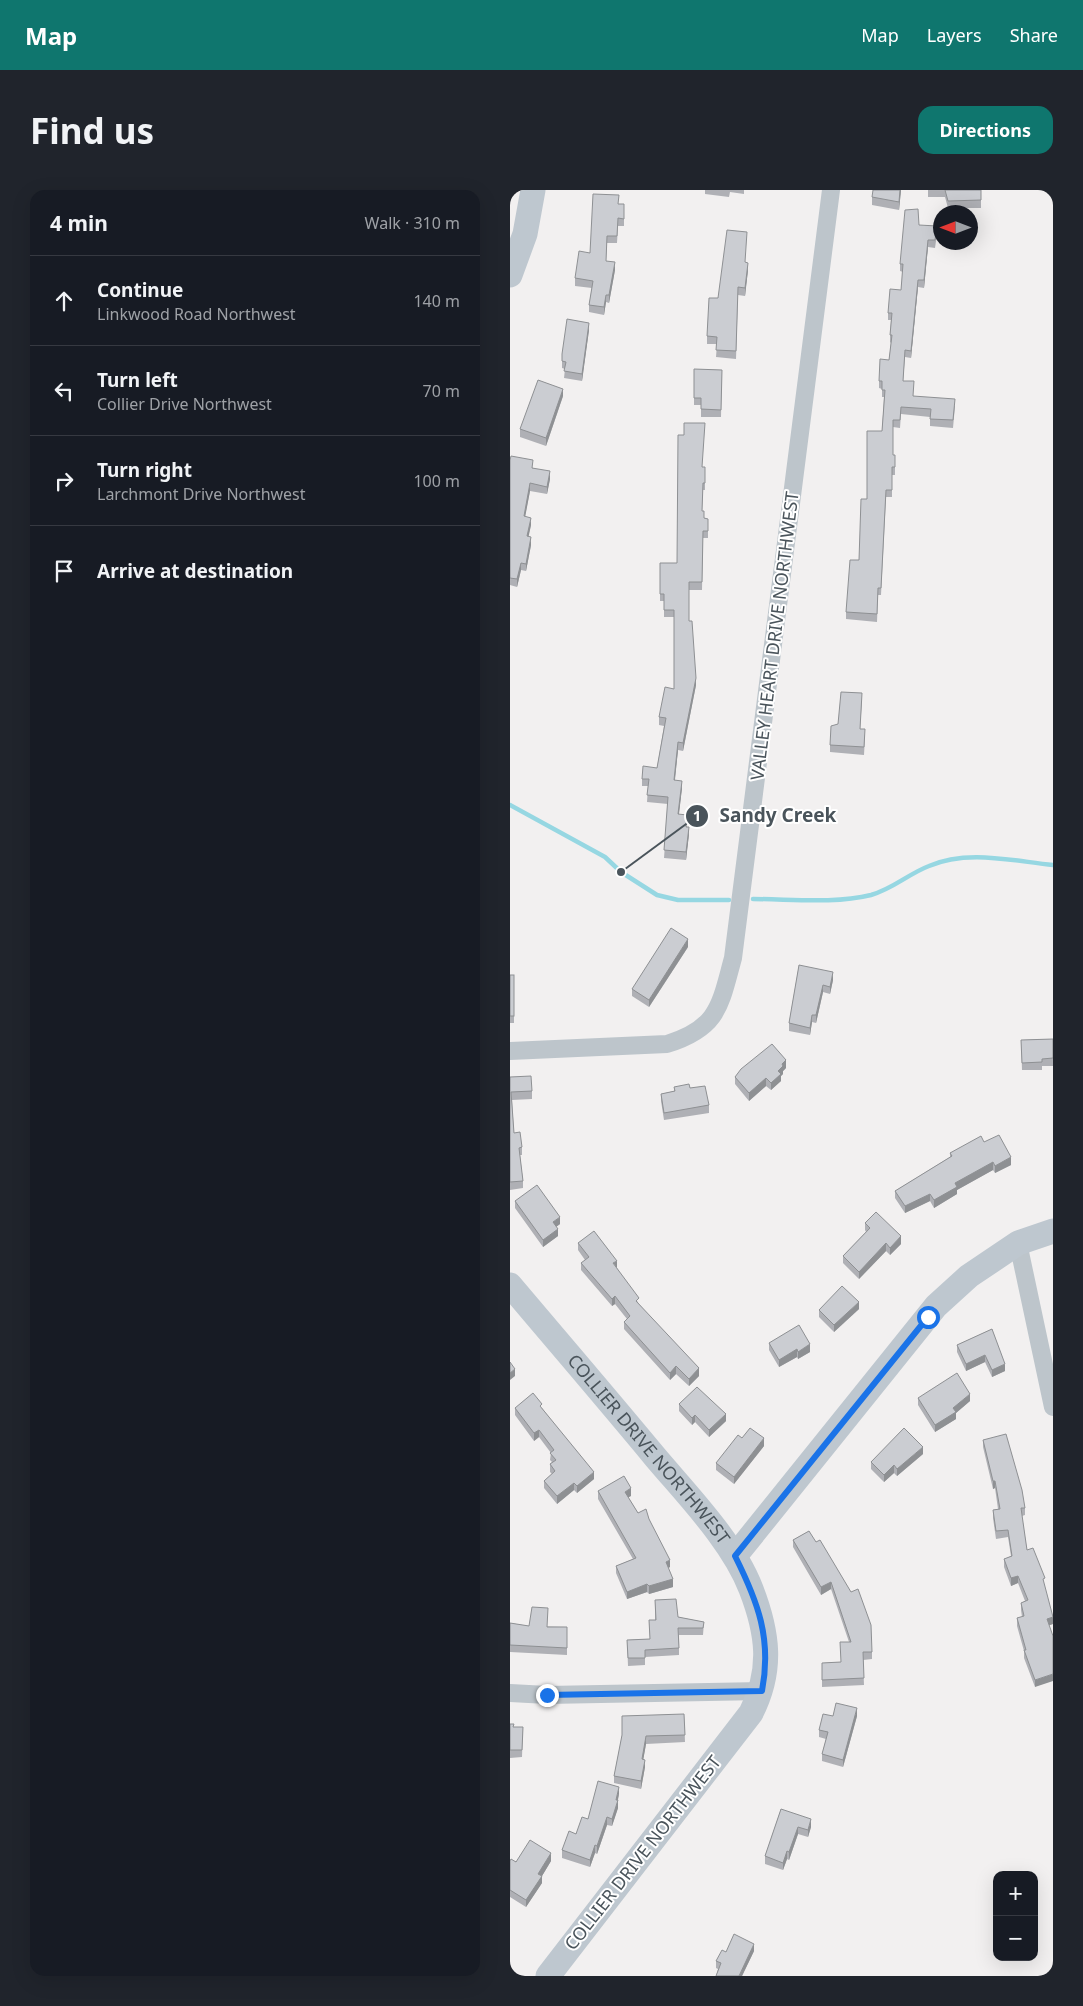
<!DOCTYPE html>
<meta charset="utf-8">
<style>
:root{--surface:#171b24;--page:#20242c;--text:#f1f3f6;--muted:#9ea1a6;--line:#363941;--accent:#0f766e}
body{margin:0;font-family:"Noto Sans",sans-serif;background:var(--page);color:var(--text)}
.controls{position:absolute;right:15px;bottom:15px;display:grid;overflow:hidden;border-radius:10px;box-shadow:0 5px 20px #0002}
.controls button{width:45px;height:45px;display:grid;place-items:center;padding:0;border:0;border-bottom:1px solid var(--line);background:var(--surface);color:var(--text);font:25px sans-serif}
.compass{position:absolute;left:423px;top:15px;width:45px;height:45px;border-radius:50%;background:var(--surface);box-shadow:0 5px 20px #0002;rotate:270deg}
.stop{position:absolute;width:15px;height:15px;margin:-11px;border:4px solid #1a73e8;border-radius:50%;background:#fff}
.stop.end{background:#1a73e8;border-color:#fff;box-shadow:0 1px 5px #0008}
.list{margin:0;padding:0;list-style:none}
h2{display:flex;justify-content:space-between;align-items:center;height:65px;margin:0;padding:0 20px;font-size:21px}
h2 small{font-size:16px;font-weight:400;color:var(--muted)}
.list li{display:grid;grid-template-columns:32px 1fr auto;gap:15px;align-items:center;box-sizing:border-box;height:90px;padding:0 20px;border-top:1px solid var(--line)}
.list b{display:block;font-size:19px;white-space:nowrap}
.list p{margin:0;font-size:16px;white-space:nowrap;color:var(--muted)}
.list em{font-size:16px;font-style:normal;color:var(--muted)}
.icon{flex:none;width:28px;height:28px;fill:none;stroke:currentColor;stroke-width:2;stroke-linecap:round;stroke-linejoin:round}
.map{position:relative;flex:none;width:543px;height:1786px;overflow:hidden;border-radius:15px}
header{display:flex;align-items:center;gap:30px;box-sizing:border-box;height:70px;padding:0 25px;background:var(--accent);color:#fff}
header strong{font-size:24px}
nav{display:flex;gap:28px;margin-inline-start:auto;font-size:18px}
.intro{display:flex;align-items:center;justify-content:space-between;box-sizing:border-box;height:120px;padding:0 30px}
h1{margin:0;font-size:35px}
.button{padding:12px 22px;border-radius:15px;background:var(--accent);color:#fff;font-size:18px;font-weight:700}
main{display:flex;gap:30px;padding:0 30px}
aside{flex:1;background:var(--surface);border-radius:15px;box-shadow:0 5px 20px #0002}
.map>svg:first-child{display:block}
.lines{fill:none;stroke-linecap:round;stroke-linejoin:round}
.stream{stroke:#96d7e2;stroke-width:4.5}
.street{stroke:#bdc5cb;stroke-width:18}
.secondary{stroke:#bec7cf;stroke-width:25}
.wall{fill:#afb0b5}
.shaded-wall{fill:#8e9093}
.building{fill:#cbcdd2;stroke:#8e9093}
.route{stroke:#1a73e8;stroke-width:6}
.labels{text-anchor:middle;stroke-width:4;stroke-linejoin:round;paint-order:stroke}
.street-label{font-size:18px;fill:#4a545b;stroke:#fff}
.leader{fill:none;stroke:#4a545b;stroke-width:2}
.callout-dot{fill:#4a545b;stroke:#fff;stroke-width:2}
.mark-label{font-size:15px;text-anchor:middle;font-weight:bold;fill:#fff}
.callout-label{font-size:19px;text-anchor:middle;font-weight:bold;fill:#4a545b;stroke:#fff;stroke-width:4;stroke-linejoin:round;paint-order:stroke}
</style>
<header>
<strong>Map</strong>
<nav><a>Map</a><a>Layers</a><a>Share</a></nav>
</header>
<div class="intro"><h1>Find us</h1><a class="button">Directions</a></div>
<main>
<aside>
<h2>4 min<small>Walk · 310 m</small></h2>
<ul class="list">
<li><svg class="icon" aria-label="ahead" viewBox="0 0 24 24"><path d="M12 20V5M6 11l6-6 6 6"/></svg><div><b>Continue</b><p>Linkwood Road Northwest</p></div><em>140 m</em></li>
<li><svg class="icon" aria-label="left" viewBox="0 0 24 24"><path d="M17 20v-9H6M10 6l-5 5 5 5"/></svg><div><b>Turn left</b><p>Collier Drive Northwest</p></div><em>70 m</em></li>
<li><svg class="icon" aria-label="right" viewBox="0 0 24 24"><path d="M7 20v-9h11M14 6l5 5-5 5"/></svg><div><b>Turn right</b><p>Larchmont Drive Northwest</p></div><em>100 m</em></li>
<li><svg class="icon" aria-label="arrive" viewBox="0 0 24 24"><path d="M6 21V4h12l-3 4 3 4H6"/></svg><div><b>Arrive at destination</b></div></li>
</ul>
</aside>
<div class="map">
<svg width="543" height="1786" viewBox="0 0 543 1786">
<rect width="100%" height="100%" fill="#f2f0f0"/>
<g class="lines">
<!-- stream -->
<g class="stream">
<polyline points="0,615 95,667 111,682 147,705 168,710 219,710"/>
<path d="M243 709C281 709 324 714 361 705 383 699 398 684 419 676 457 659 503 671 543 675"/>
</g>
<!-- street -->
<g class="street">
<path d="M0 861 157 854C209 838 210 815 223 768L321 0"/>
<polyline points="508,1053 543,1217"/>
<polyline points="0,1503 37,1505 252,1501"/>
</g>
<!-- secondary -->
<g class="secondary">
<polyline points="0,85 15,44 23,0"/>
<path id="s1" d="M0 1095C49 1153 98 1210 146 1268 179 1307 223 1352 241 1399 258 1443 263 1480 241 1523L38 1786"/>
<polyline points="225,1366 426,1116 459,1086 508,1053 543,1041"/>
</g>
</g>
<!-- wall -->
<g class="wall">
<polygon points="195,0 234,0 234,4 220,2 219,7 195,4"/>
<polygon points="391,0 389,20 362,15 362,7"/>
<polygon points="418,0 471,0 471,18 438,18 435,7 418,7"/>
<polygon points="109,14 114,14 114,36 108,36 107,53 97,53 96,71 105,80 99,113 96,112 94,125 79,122 79,115 82,98 65,96 65,88"/>
<polygon points="409,35 427,44 425,58 418,57 414,98 408,97 401,168 395,167 393,191 403,207 445,216 443,238 420,236 420,227 391,224 390,238 383,237 383,265 385,265 385,285 382,285 382,307 376,307 371,405 368,405 367,432 336,429 336,422 349,370 357,309 372,241 374,207 372,207 372,199 369,198 369,191 379,170 381,153 380,152 380,145 381,130 378,130 378,123 391,100 393,82 390,81 390,74"/>
<polygon points="236,72 238,80 235,106 228,105 226,169 206,167 207,154 197,154 197,146 208,108"/>
<polygon points="79,140 72,191 54,188 55,179 52,178 52,164"/>
<polygon points="184,179 212,180 211,227 191,227 191,215 184,215"/>
<polygon points="53,206 36,256 10,247 10,239"/>
<polygon points="0,270 23,278 40,289 37,304 20,301 15,326 21,335 18,347 21,355 16,381 11,380 7,397 0,395"/>
<polygon points="193,277 195,277 195,300 193,300 192,321 194,328 198,329 198,348 193,348 192,400 179,400 179,431 186,495 173,561 168,560 165,590 172,598 169,624 177,637 179,644 176,670 154,668 158,614 137,612 138,596 132,596 132,589 147,578 154,536 149,535 149,527 164,499 164,427 154,427 154,411 150,411 150,373 167,373"/>
<polygon points="352,511 350,539 355,546 354,565 320,562 320,555 328,534"/>
<polygon points="178,757 139,817 122,806 122,799"/>
<polygon points="289,775 323,790 320,804 313,802 306,833 302,832 300,845 279,841 279,833"/>
<rect x="0" y="785" width="4" height="48"/>
<polygon points="543,849 543,876 532,876 532,880 512,880 511,850"/>
<polygon points="276,878 273,881 273,884 271,886 271,891 261,900 256,896 239,911 225,894 225,887"/>
<polygon points="0,887 22,901 22,909 2,910 4,943 12,957 12,965 10,965 13,991 13,998 0,1000"/>
<polygon points="164,897 180,898 199,915 199,923 154,930 151,911 151,904 164,901"/>
<polygon points="474,952 501,975 485,983 483,980 447,1000 447,1004 424,1018 420,1011 395,1023 385,1008 385,1001 440,967 440,963"/>
<polygon points="5,1011 50,1034 46,1037 48,1046 33,1057 5,1018"/>
<polygon points="355,1033 391,1054 380,1065 376,1061 349,1089 333,1073 333,1066 356,1042 355,1040"/>
<polygon points="68,1053 107,1078 129,1114 189,1186 179,1196 166,1184 160,1190 114,1139 114,1132 117,1129 105,1114 102,1116 71,1080 71,1073 75,1070 68,1060"/>
<polygon points="349,1119 324,1142 309,1127 309,1120"/>
<polygon points="482,1139 495,1181 482,1187 475,1172 456,1181 447,1162 447,1155"/>
<polygon points="259,1153 300,1162 288,1169 287,1167 269,1177 259,1160"/>
<polygon points="408,1208 460,1211 446,1223 446,1229 425,1242 408,1215"/>
<polygon points="169,1214 216,1231 199,1247 185,1232 182,1235 169,1221"/>
<polygon points="5,1218 32,1218 84,1289 67,1303 64,1300 47,1314 34,1298 34,1291 42,1284 40,1282 40,1274 42,1272 40,1270 41,1263 29,1247 24,1251 5,1225"/>
<polygon points="232,1248 254,1256 224,1294 206,1280 206,1273"/>
<polygon points="473,1250 515,1318 515,1325 512,1326 517,1360 535,1396 534,1396 543,1434 539,1435 525,1497 514,1468 514,1461 507,1436 507,1428 512,1427 511,1420 511,1413 515,1411 508,1393 501,1396 494,1377 494,1369 501,1366 498,1347 486,1349 483,1328 483,1320 488,1319 485,1298 483,1299 473,1257"/>
<polygon points="413,1264 387,1286 384,1283 374,1292 361,1279 361,1272"/>
<polygon points="88,1301 121,1306 118,1307 128,1323 139,1329 160,1377 158,1378 163,1397 139,1404 137,1402 117,1409 106,1383 106,1376 123,1369 88,1309"/>
<polygon points="299,1341 362,1462 362,1469 353,1470 354,1495 312,1497 312,1473 331,1472 339,1452 321,1399 311,1405 283,1357 283,1350"/>
<polygon points="145,1410 168,1427 194,1432 193,1445 169,1445 169,1465 135,1467 135,1475 118,1476 117,1450 140,1449 139,1430 145,1430"/>
<polygon points="0,1433 19,1436 57,1437 57,1465 0,1462"/>
<polygon points="174,1524 175,1552 136,1554 133,1570 135,1577 131,1599 104,1593 104,1586 112,1546"/>
<polygon points="323,1526 347,1526 333,1577 312,1571 312,1564 316,1549 309,1547 309,1540"/>
<polygon points="0,1534 3,1537 13,1537 12,1567 0,1568"/>
<polygon points="109,1604 108,1610 108,1618 102,1636 97,1635 87,1664 85,1663 80,1677 52,1668 52,1660 78,1629"/>
<polygon points="271,1619 301,1637 298,1647 288,1644 279,1670 277,1669 273,1680 255,1674 255,1666"/>
<polygon points="0,1671 41,1671 32,1686 32,1693 16,1717 0,1707"/>
<polygon points="244,1761 232,1786 206,1786 208,1779 206,1778 206,1771 216,1762"/>
</g>
<!-- shaded-wall -->
<g class="shaded-wall">
<polygon points="390,0 391,0 389,20 389,12"/>
<polygon points="418,50 418,57 414,98 414,90"/>
<polygon points="105,72 105,80 99,113 99,105"/>
<polygon points="238,73 238,80 235,106 235,98"/>
<polygon points="408,90 408,97 401,168 401,161"/>
<polygon points="96,105 96,112 94,125 94,117"/>
<polygon points="79,133 79,140 72,191 72,184"/>
<polygon points="53,199 53,206 36,256 36,248"/>
<polygon points="40,281 40,289 37,304 37,297"/>
<polygon points="20,293 20,301 14,333 14,326"/>
<polygon points="21,328 21,335 17,354 17,346"/>
<polygon points="21,347 21,355 16,381 16,374"/>
<polygon points="11,373 11,380 7,397 7,389"/>
<polygon points="186,488 186,495 173,561 173,553"/>
<polygon points="168,552 168,560 164,597 164,590"/>
<polygon points="172,591 172,598 168,631 168,624"/>
<polygon points="179,637 179,644 176,670 176,662"/>
<polygon points="178,749 178,757 139,817 139,810"/>
<polygon points="323,782 323,790 320,804 320,797"/>
<polygon points="313,795 313,802 306,833 306,825"/>
<polygon points="302,825 302,832 300,845 300,838"/>
<polygon points="276,870 276,878 273,881 273,884 271,886 271,891 261,900 261,893 272,874"/>
<polygon points="256,888 256,896 239,911 239,903"/>
<polygon points="501,967 501,975 485,983 485,976"/>
<polygon points="483,972 483,980 447,1000 447,1004 424,1018 424,1010 445,993"/>
<polygon points="420,1004 420,1011 395,1023 395,1016"/>
<polygon points="50,1027 50,1034 43,1039 43,1032"/>
<polygon points="48,1039 48,1046 33,1057 33,1050"/>
<polygon points="391,1046 391,1054 380,1065 380,1058"/>
<polygon points="376,1053 376,1061 349,1089 349,1082"/>
<polygon points="107,1071 107,1078 103,1073"/>
<polygon points="105,1106 105,1114 102,1116 102,1109"/>
<polygon points="349,1112 349,1119 324,1142 324,1135"/>
<polygon points="300,1154 300,1162 288,1169 288,1162"/>
<polygon points="287,1159 287,1167 269,1177 269,1170"/>
<polygon points="475,1165 475,1172 456,1181 456,1174"/>
<polygon points="495,1174 495,1181 482,1187 482,1180"/>
<polygon points="166,1176 166,1184 160,1190 160,1183"/>
<polygon points="189,1178 189,1186 179,1196 179,1189"/>
<polygon points="5,1179 5,1186 0,1190 0,1183"/>
<polygon points="460,1204 460,1211 446,1223 446,1229 425,1242 425,1235 443,1218"/>
<polygon points="216,1224 216,1231 199,1247 199,1240"/>
<polygon points="185,1225 185,1232 182,1235 182,1228"/>
<polygon points="29,1240 29,1247 24,1251 24,1243"/>
<polygon points="254,1248 254,1256 224,1294 224,1287"/>
<polygon points="413,1257 413,1264 387,1286 387,1279"/>
<polygon points="384,1275 384,1283 374,1292 374,1285"/>
<polygon points="84,1282 84,1289 67,1303 67,1296"/>
<polygon points="483,1291 485,1291 485,1298 483,1299"/>
<polygon points="64,1293 64,1300 47,1314 47,1306"/>
<polygon points="121,1298 121,1306 115,1309 115,1302"/>
<polygon points="160,1370 160,1377 156,1379 156,1372"/>
<polygon points="508,1386 508,1393 501,1396 501,1388"/>
<polygon points="163,1389 163,1397 139,1404 139,1396"/>
<polygon points="321,1392 321,1399 311,1405 311,1397"/>
<polygon points="137,1394 137,1402 117,1409 117,1402"/>
<polygon points="543,1427 543,1434 537,1436 537,1429"/>
<polygon points="543,1484 543,1491 525,1497 525,1490"/>
<polygon points="347,1518 347,1526 333,1577 333,1570"/>
<polygon points="136,1546 136,1554 132,1577 132,1569"/>
<polygon points="135,1570 135,1577 131,1599 131,1591"/>
<polygon points="109,1597 109,1604 106,1617 106,1610"/>
<polygon points="108,1610 108,1618 102,1636 102,1629"/>
<polygon points="97,1627 97,1635 87,1664 87,1656"/>
<polygon points="301,1629 301,1637 298,1647 298,1640"/>
<polygon points="288,1637 288,1644 279,1670 279,1662"/>
<polygon points="85,1655 85,1663 80,1677 80,1670"/>
<polygon points="277,1661 277,1669 273,1680 273,1673"/>
<polygon points="41,1663 41,1671 32,1686 32,1693 16,1717 16,1710 28,1684"/>
<polygon points="244,1754 244,1761 232,1786 229,1786"/>
</g>
<!-- building -->
<g class="building">
<polygon points="363,0 390,0 389,12 362,7"/>
<polygon points="435,0 471,0 471,10 438,11"/>
<polygon points="83,4 109,5 108,14 114,14 114,29 108,28 107,46 97,46 96,71 105,72 99,105 96,105 94,117 79,115 83,91 65,88 69,61 80,63"/>
<polygon points="408,19 409,35 427,36 425,50 418,50 414,90 408,90 401,161 395,160 393,191 404,191 403,206 445,209 443,230 420,229 421,219 391,217 390,230 383,230 383,265 385,265 385,277 382,277 382,300 376,300 371,398 368,398 367,424 336,422 340,370 349,370 351,309 357,309 357,241 372,241 375,200 372,200 372,191 369,191 370,169 379,170 382,145 380,145 382,123 378,123 380,99 391,100 393,74 390,74 395,20"/>
<polygon points="217,40 237,42 235,72 238,73 235,98 228,97 226,161 206,160 207,147 197,146 199,108 208,108"/>
<polygon points="57,129 79,133 72,184 54,181 56,172 52,171 52,164"/>
<polygon points="184,179 212,180 211,220 191,219 191,208 184,208"/>
<polygon points="28,190 53,199 36,248 10,239"/>
<polygon points="174,233 195,233 192,277 195,277 195,293 193,293 192,321 194,321 194,328 198,329 198,341 193,341 192,392 179,392 179,431 182,431 186,488 173,553 168,552 164,590 172,591 168,624 177,625 176,637 179,637 176,662 154,660 158,607 137,605 139,589 132,589 133,576 147,578 156,528 149,527 155,497 164,499 164,420 154,420 154,404 150,404 150,373 167,373 168,245 174,245"/>
<polygon points="1,266 23,270 22,278 40,281 37,297 20,293 14,326 21,328 17,346 21,347 16,374 11,373 7,389 0,388 0,270"/>
<polygon points="331,502 352,503 350,539 355,539 354,557 320,555 321,536 328,534"/>
<polygon points="161,738 178,749 139,810 122,799"/>
<polygon points="289,775 323,782 320,797 313,795 306,825 302,825 300,838 279,833"/>
<rect x="0" y="785" width="4" height="41"/>
<polygon points="543,849 543,868 532,869 532,872 512,873 511,850"/>
<polygon points="262,854 276,870 272,874 273,876 268,881 271,884 261,893 256,888 239,903 225,887 231,879"/>
<polygon points="21,886 22,901 1,902 4,943 10,942 12,957 9,958 13,991 0,992 0,887"/>
<polygon points="179,894 180,898 195,896 199,915 154,923 151,904 165,901 164,897"/>
<polygon points="489,945 501,967 485,976 483,972 445,993 447,997 424,1010 420,1004 395,1016 385,1001 442,966 440,963 471,946 474,952"/>
<polygon points="27,995 50,1027 43,1032 48,1039 33,1050 5,1011"/>
<polygon points="366,1022 391,1046 380,1058 376,1053 349,1082 333,1066 360,1038 355,1033"/>
<polygon points="84,1041 107,1071 103,1073 129,1108 126,1111 189,1178 179,1189 166,1176 160,1183 114,1132 120,1126 105,1106 102,1109 71,1073 79,1067 68,1053"/>
<polygon points="332,1096 349,1112 324,1135 309,1120"/>
<polygon points="289,1135 300,1154 288,1162 287,1159 269,1170 259,1153"/>
<polygon points="482,1139 495,1174 482,1180 475,1165 456,1174 447,1155"/>
<polygon points="0,1172 5,1179 0,1183"/>
<polygon points="447,1183 460,1204 443,1218 446,1222 425,1235 408,1208"/>
<polygon points="187,1197 216,1224 199,1240 185,1225 182,1228 169,1214"/>
<polygon points="23,1203 32,1214 30,1216 84,1282 67,1296 64,1293 47,1306 34,1291 45,1281 40,1274 46,1270 40,1263 44,1260 29,1240 24,1243 5,1218"/>
<polygon points="240,1238 254,1248 224,1287 206,1273 228,1245 232,1248"/>
<polygon points="394,1238 413,1257 387,1279 384,1275 374,1285 361,1272"/>
<polygon points="496,1244 512,1300 515,1318 511,1318 517,1360 523,1358 535,1388 533,1389 543,1427 537,1429 543,1446 543,1484 525,1490 514,1460 516,1460 507,1428 514,1426 511,1413 518,1410 508,1386 501,1388 494,1369 502,1366 498,1340 486,1341 483,1320 490,1319 485,1291 483,1291 473,1250"/>
<polygon points="114,1286 121,1298 115,1302 128,1323 136,1319 139,1329 160,1370 156,1372 163,1389 139,1396 137,1394 117,1402 106,1376 126,1368 88,1301"/>
<polygon points="299,1341 306,1352 310,1350 341,1402 348,1399 361,1435 362,1462 353,1462 354,1488 312,1490 312,1473 331,1472 330,1452 341,1452 321,1392 311,1397 283,1350"/>
<polygon points="166,1409 168,1427 194,1432 193,1438 168,1438 169,1458 135,1460 135,1468 118,1468 117,1450 140,1449 139,1430 146,1430 145,1410"/>
<polygon points="22,1417 38,1418 37,1437 57,1437 57,1458 0,1455 0,1433 19,1436"/>
<polygon points="326,1513 347,1518 333,1570 312,1564 318,1542 309,1540 313,1524 323,1526"/>
<polygon points="174,1524 175,1545 136,1546 132,1569 135,1570 131,1591 104,1586 112,1545 112,1526"/>
<polygon points="0,1534 4,1534 3,1537 13,1537 12,1560 0,1560"/>
<polygon points="88,1591 109,1597 106,1610 108,1610 102,1629 97,1627 87,1656 85,1655 80,1670 52,1660 59,1641 66,1644 72,1627 78,1629"/>
<polygon points="271,1619 301,1629 298,1640 288,1637 279,1662 277,1661 273,1673 255,1666"/>
<polygon points="20,1650 41,1663 28,1684 32,1686 16,1710 0,1700 0,1671 1,1669 6,1672"/>
<polygon points="224,1744 244,1754 229,1786 206,1786 211,1773 206,1771 212,1760 216,1762"/>
</g>
<g class="lines">
<!-- route -->
<path class="route" d="M37 1505 252 1501C262 1449 248 1412 225 1366L418 1127"/>
</g>
<g class="labels">
<!-- street labels -->
<g class="street-label">
<text transform="translate(265 446) rotate(-83)" y="6">VALLEY HEART DRIVE NORTHWEST</text>
<text dy="6" stroke="none"><textPath href="#s1" startOffset="215">COLLIER DRIVE NORTHWEST</textPath></text>
<text transform="translate(133 1663) rotate(-52)" y="6">COLLIER DRIVE NORTHWEST</text>
</g>
</g>
<!-- callouts -->
<path class="leader" d="M111 682L187 626"/>
<g class="callout-dot">
<circle cx="111" cy="682" r="5"/>
<circle cx="187" cy="626" r="12"/>
</g>
<g class="mark-label">
<text x="187" y="631">1</text>
</g>
<g class="callout-label">
<text x="268" y="632">Sandy Creek</text>
</g>
</svg>
<div class="controls">
<button>+</button>
<button>−</button>
</div>
<svg class="compass" viewBox="-18 -18 36 36"><path d="M0-13l5 13h-10z" fill="#e53935"/><path d="M0 13l5-13h-10z" fill="#9ea1a6"/></svg>
<div class="stop" style="left:418px;top:1127px"></div>
<div class="stop end" style="left:37px;top:1505px"></div>
</div>
</main>
